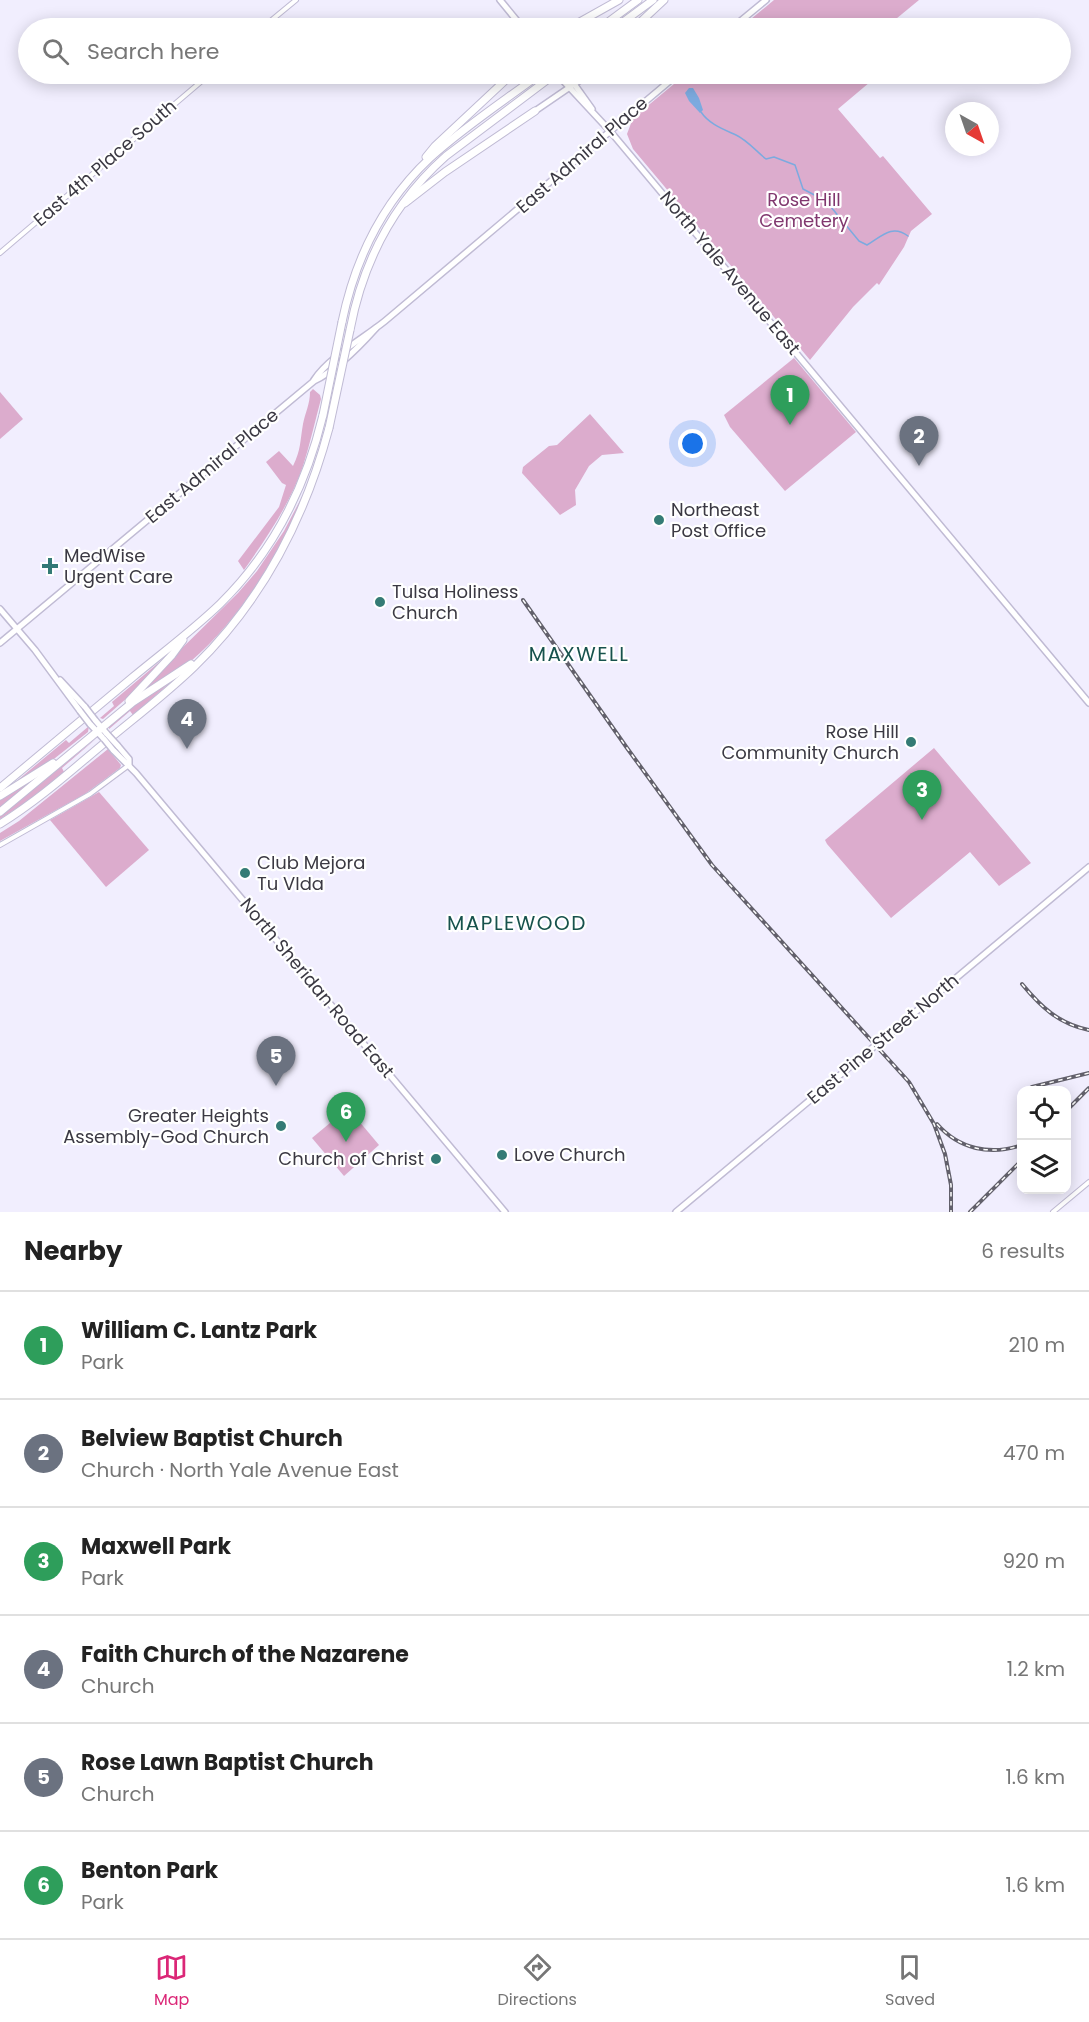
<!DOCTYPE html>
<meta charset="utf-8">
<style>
:root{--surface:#fff;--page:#f6f6f6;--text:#222;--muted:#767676;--line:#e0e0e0;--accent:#db2777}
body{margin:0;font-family:Poppins,sans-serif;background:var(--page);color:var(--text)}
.controls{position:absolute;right:18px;bottom:18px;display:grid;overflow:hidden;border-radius:12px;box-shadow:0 3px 15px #0003}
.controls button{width:54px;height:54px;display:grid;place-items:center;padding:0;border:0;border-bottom:2px solid var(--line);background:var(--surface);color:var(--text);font:30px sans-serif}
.compass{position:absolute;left:945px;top:102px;width:54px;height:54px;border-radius:50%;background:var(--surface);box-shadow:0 3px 15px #0003;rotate:140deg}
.you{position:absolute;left:693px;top:444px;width:21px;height:21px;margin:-15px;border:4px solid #fff;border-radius:50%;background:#1a73e8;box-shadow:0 0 0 9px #1a73e833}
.badge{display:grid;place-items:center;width:39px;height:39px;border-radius:50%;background:var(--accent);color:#fff;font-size:20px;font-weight:700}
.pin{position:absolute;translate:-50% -50px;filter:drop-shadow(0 2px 3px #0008)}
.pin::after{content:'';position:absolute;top:32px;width:21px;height:18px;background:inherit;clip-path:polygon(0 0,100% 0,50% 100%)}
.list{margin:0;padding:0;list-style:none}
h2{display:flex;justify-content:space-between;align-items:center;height:78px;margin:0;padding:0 24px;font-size:26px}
h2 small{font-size:20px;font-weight:400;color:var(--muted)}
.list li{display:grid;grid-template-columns:39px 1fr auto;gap:18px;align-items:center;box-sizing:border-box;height:108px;padding:0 24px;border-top:2px solid var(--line)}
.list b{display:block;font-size:22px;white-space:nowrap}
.list p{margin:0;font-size:20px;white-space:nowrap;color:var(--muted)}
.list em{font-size:20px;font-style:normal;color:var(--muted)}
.icon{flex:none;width:33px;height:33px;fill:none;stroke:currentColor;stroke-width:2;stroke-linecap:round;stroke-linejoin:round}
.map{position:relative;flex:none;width:1089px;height:1212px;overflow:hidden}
.search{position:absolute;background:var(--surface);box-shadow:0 3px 15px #0003;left:18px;right:18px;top:18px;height:66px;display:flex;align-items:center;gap:15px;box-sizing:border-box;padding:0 21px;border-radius:33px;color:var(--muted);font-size:22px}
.sheet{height:726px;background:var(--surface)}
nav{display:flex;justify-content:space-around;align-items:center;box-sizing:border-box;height:84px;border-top:2px solid var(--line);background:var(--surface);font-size:16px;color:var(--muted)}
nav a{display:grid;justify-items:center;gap:3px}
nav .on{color:var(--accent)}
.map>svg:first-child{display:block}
.green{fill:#dcaccd}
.water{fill:#7caadf}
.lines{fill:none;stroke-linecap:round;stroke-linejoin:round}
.stream{stroke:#7caadf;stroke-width:1.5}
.minor-casing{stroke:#c0bbd4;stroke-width:6}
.major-casing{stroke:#c0bbd4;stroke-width:8}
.highway-casing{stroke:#c0bbd4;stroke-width:9}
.minor{stroke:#fff;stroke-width:4}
.major{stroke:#fff;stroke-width:5}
.highway{stroke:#fff;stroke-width:7}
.rail-casing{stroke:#62606b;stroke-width:4}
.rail{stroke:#fff;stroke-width:1.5;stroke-dasharray:4.5;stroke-linecap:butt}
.major-bridge-casing{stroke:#c0bbd4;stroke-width:8;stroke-linecap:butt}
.highway-bridge-casing{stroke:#c0bbd4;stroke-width:9;stroke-linecap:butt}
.major-bridge{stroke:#fff;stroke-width:5}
.highway-bridge{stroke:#fff;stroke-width:7}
.poi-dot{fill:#347b75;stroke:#fff;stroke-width:2}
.labels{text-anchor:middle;stroke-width:4.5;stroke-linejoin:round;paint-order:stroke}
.street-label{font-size:18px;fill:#3b3943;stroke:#fff}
.park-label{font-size:18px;fill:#81386f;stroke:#fff}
.poi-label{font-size:18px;fill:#3b3943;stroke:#fff;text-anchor:start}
.neighbourhood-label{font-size:20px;letter-spacing:1.5px;fill:#17524d;stroke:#fff}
</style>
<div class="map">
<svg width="1089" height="1212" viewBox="0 0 1089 1212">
<rect width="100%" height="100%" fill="#f1eefe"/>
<!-- green -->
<g class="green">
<polygon points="774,0 919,0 885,28 740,28"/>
<polygon points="686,74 873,74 876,77 838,109 880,158 883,156 932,214 911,231 904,247 879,285 877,283 853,307 810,360 633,149 627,134 633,118"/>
<polygon points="794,358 856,432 785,491 730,427 724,415"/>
<path d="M313 389 320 395 321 399C315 421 310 444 303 466 290 504 267 537 244 570L238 561 279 507 286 485 282 483 266 462 279 451 293 466C301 450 300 441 303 424 305 413 310 404 310 392Z"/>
<polygon points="0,392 23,419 0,439"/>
<polygon points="590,414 624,453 602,455 589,466 575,490 576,505 560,515 522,473 523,467 549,446 557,445"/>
<path d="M307 487C280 553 244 615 190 662 174 676 153 686 135 697L171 659 238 593 257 571 284 531Z"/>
<polygon points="164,658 136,690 103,719 100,718 114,706 112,702"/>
<polygon points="178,676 133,715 130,711 109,729 109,725 128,709"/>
<polygon points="89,726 88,732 45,766 7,789 66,740 69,743"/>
<polygon points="97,738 62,768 64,772 28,801 0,819 0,815"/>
<polygon points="934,748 1031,863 999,886 970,852 891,918 827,844 825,840"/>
<polygon points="108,749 121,765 120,768 85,794 0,841 0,833 19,821"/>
<polygon points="46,770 0,810 0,798"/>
<polygon points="99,792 149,850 106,887 50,820"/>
<polygon points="348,1108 379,1145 344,1176 312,1138"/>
</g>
<!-- water -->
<polygon class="water" points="689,88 693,88 699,98 703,110 700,113 689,101 685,93"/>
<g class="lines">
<!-- stream -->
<path class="stream" d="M701 112C709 124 723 129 736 135 747 140 757 152 766 159L774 157 795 165 803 189 826 201 859 241 867 245C882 236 892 224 908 236"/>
<defs>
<g id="minor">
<polyline points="262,28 296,0"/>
<polyline points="0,253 210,74"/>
<polyline points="0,845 90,794 129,765"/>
<polyline points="1053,1212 1089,1182"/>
</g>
<g id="major">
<polyline points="500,0 523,28"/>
<polyline points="732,28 766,0"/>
<polyline points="557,74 610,131 1089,703"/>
<polyline points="567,74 592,109"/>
<polyline points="535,111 589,74"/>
<path d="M314 380C329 357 364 338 385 321L678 74"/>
<polyline points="0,609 35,650 80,711"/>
<path d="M0 643 314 381C337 370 359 347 376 328"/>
<polyline points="60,680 85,707"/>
<polyline points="95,720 107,734"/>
<polyline points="90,724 104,739"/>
<polyline points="118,746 129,759 129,765"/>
<polyline points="113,750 136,773 505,1212"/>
<polyline points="676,1212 1089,867"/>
</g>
<g id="highway">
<polyline points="569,28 619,0"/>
<polyline points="600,28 638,0"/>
<polyline points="615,28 653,0"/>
<polyline points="634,28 664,0"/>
<polyline points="426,157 435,146 512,74"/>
<polyline points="405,203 445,172 535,111"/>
<path d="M342 322C355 259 383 202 430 158 464 127 504 101 540 74"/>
<path d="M350 330C363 261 393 203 446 156L555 74"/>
<polyline points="129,701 172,655 183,640"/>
<path d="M0 788C44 751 89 714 133 677 162 653 193 630 220 604 273 552 306 486 323 415"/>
<polyline points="0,796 53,763"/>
<polyline points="0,812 133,702 191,664"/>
<path d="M0 824C39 800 73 769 108 740 137 716 167 693 194 667 262 601 305 518 329 428"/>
</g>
</defs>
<!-- minor casing -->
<use href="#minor" class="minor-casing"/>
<!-- major casing -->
<use href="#major" class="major-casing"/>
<!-- highway casing -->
<use href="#highway" class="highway-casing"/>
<!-- minor -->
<use href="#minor" class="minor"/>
<!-- major -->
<use href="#major" class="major"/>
<!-- highway -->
<use href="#highway" class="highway"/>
<defs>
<g id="rail">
<polyline points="523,600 627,748 712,865 909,1082 934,1124 945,1154 951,1185 951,1212"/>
<path d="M1022 984C1041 1007 1059 1024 1089 1030"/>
<polyline points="1032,1087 1089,1073"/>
<polyline points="1066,1111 1089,1088"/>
<path d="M937 1124C959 1149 990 1156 1022 1145"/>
<polyline points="970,1212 1022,1160"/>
</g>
</defs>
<!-- rail casing -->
<use href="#rail" class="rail-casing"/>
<!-- rail -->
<use href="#rail" class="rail"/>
<defs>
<g id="major-bridge">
<polyline points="85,707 95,720"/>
<polyline points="80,711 90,724"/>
<polyline points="107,734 118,746"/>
<polyline points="104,739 113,750"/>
</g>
<g id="highway-bridge">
<polyline points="323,415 342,322"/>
<polyline points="329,428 350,330"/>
</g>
</defs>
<!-- major-bridge casing -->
<use href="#major-bridge" class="major-bridge-casing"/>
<!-- highway-bridge casing -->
<use href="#highway-bridge" class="highway-bridge-casing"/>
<!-- major-bridge -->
<use href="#major-bridge" class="major-bridge"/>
<!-- highway-bridge -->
<use href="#highway-bridge" class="highway-bridge"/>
</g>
<!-- markers -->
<g class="poi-dot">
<circle cx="659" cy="520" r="6"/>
<path d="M47 557h6v6h6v6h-6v6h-6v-6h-6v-6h6z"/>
<circle cx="380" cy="602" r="6"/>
<circle cx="911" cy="742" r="6"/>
<circle cx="245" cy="873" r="6"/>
<circle cx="281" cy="1126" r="6"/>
<circle cx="502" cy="1155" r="6"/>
<circle cx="436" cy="1159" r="6"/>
</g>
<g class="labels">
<!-- street labels -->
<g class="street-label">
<text transform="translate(582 155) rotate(-41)" y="6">East Admiral Place</text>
<text transform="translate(105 163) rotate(-41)" y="6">East 4th Place South</text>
<text transform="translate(730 273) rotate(50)" y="6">North Yale Avenue East</text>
<text transform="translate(212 466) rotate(-40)" y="6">East Admiral Place</text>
<text transform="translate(317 988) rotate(50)" y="6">North Sheridan Road East</text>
<text transform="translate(883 1039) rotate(-40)" y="6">East Pine Street North</text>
</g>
<!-- park labels -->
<g class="park-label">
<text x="804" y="206">Rose Hill<tspan x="804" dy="21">Cemetery</tspan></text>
</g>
<!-- poi labels -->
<g class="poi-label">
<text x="671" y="516">Northeast<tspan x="671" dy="21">Post Office</tspan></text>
<text x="64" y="562">MedWise<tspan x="64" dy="21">Urgent Care</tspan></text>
<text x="392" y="598">Tulsa Holiness<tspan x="392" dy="21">Church</tspan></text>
<text x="899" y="738" text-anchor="end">Rose Hill<tspan x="899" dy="21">Community Church</tspan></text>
<text x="257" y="869">Club Mejora<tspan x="257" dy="21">Tu VIda</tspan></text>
<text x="269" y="1122" text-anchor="end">Greater Heights<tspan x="269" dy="21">Assembly-God Church</tspan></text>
<text x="514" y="1161">Love Church</text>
<text x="424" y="1165" text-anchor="end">Church of Christ</text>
</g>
<!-- neighbourhood labels -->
<g class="neighbourhood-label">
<text x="579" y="661">MAXWELL</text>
<text x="517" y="930">MAPLEWOOD</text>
</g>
</g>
</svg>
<div class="controls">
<button><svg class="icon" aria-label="locate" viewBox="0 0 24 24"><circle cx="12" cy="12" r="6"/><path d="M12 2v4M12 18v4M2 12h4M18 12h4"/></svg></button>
<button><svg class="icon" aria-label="layers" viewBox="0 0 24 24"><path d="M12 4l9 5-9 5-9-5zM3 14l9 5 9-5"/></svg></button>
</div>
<svg class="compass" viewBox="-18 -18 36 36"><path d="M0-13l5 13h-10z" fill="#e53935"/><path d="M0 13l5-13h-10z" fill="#767676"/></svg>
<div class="you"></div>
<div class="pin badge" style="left:790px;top:425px;background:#2e9e5b">1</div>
<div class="pin badge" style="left:919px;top:466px;background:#6b7280">2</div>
<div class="pin badge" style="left:922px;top:820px;background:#2e9e5b">3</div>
<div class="pin badge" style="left:187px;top:749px;background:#6b7280">4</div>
<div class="pin badge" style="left:276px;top:1086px;background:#6b7280">5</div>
<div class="pin badge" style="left:346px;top:1142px;background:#2e9e5b">6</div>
<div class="search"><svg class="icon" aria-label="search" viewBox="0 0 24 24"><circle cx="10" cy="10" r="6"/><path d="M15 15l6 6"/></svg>Search here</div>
</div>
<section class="sheet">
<h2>Nearby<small>6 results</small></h2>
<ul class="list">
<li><span class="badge" style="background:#2e9e5b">1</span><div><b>William C. Lantz Park</b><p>Park</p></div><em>210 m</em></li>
<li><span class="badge" style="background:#6b7280">2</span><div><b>Belview Baptist Church</b><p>Church · North Yale Avenue East</p></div><em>470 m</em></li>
<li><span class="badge" style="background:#2e9e5b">3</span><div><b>Maxwell Park</b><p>Park</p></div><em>920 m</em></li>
<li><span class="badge" style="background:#6b7280">4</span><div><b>Faith Church of the Nazarene</b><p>Church</p></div><em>1.2 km</em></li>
<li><span class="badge" style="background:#6b7280">5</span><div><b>Rose Lawn Baptist Church</b><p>Church</p></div><em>1.6 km</em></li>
<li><span class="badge" style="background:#2e9e5b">6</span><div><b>Benton Park</b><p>Park</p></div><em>1.6 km</em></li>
</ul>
</section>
<nav>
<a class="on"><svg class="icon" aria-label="map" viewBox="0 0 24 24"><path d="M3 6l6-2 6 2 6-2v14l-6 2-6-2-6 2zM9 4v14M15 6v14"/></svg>Map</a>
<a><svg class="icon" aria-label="directions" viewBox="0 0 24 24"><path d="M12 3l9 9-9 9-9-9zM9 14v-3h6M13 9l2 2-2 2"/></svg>Directions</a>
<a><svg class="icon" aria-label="saved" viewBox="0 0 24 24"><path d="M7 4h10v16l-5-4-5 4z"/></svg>Saved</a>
</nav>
